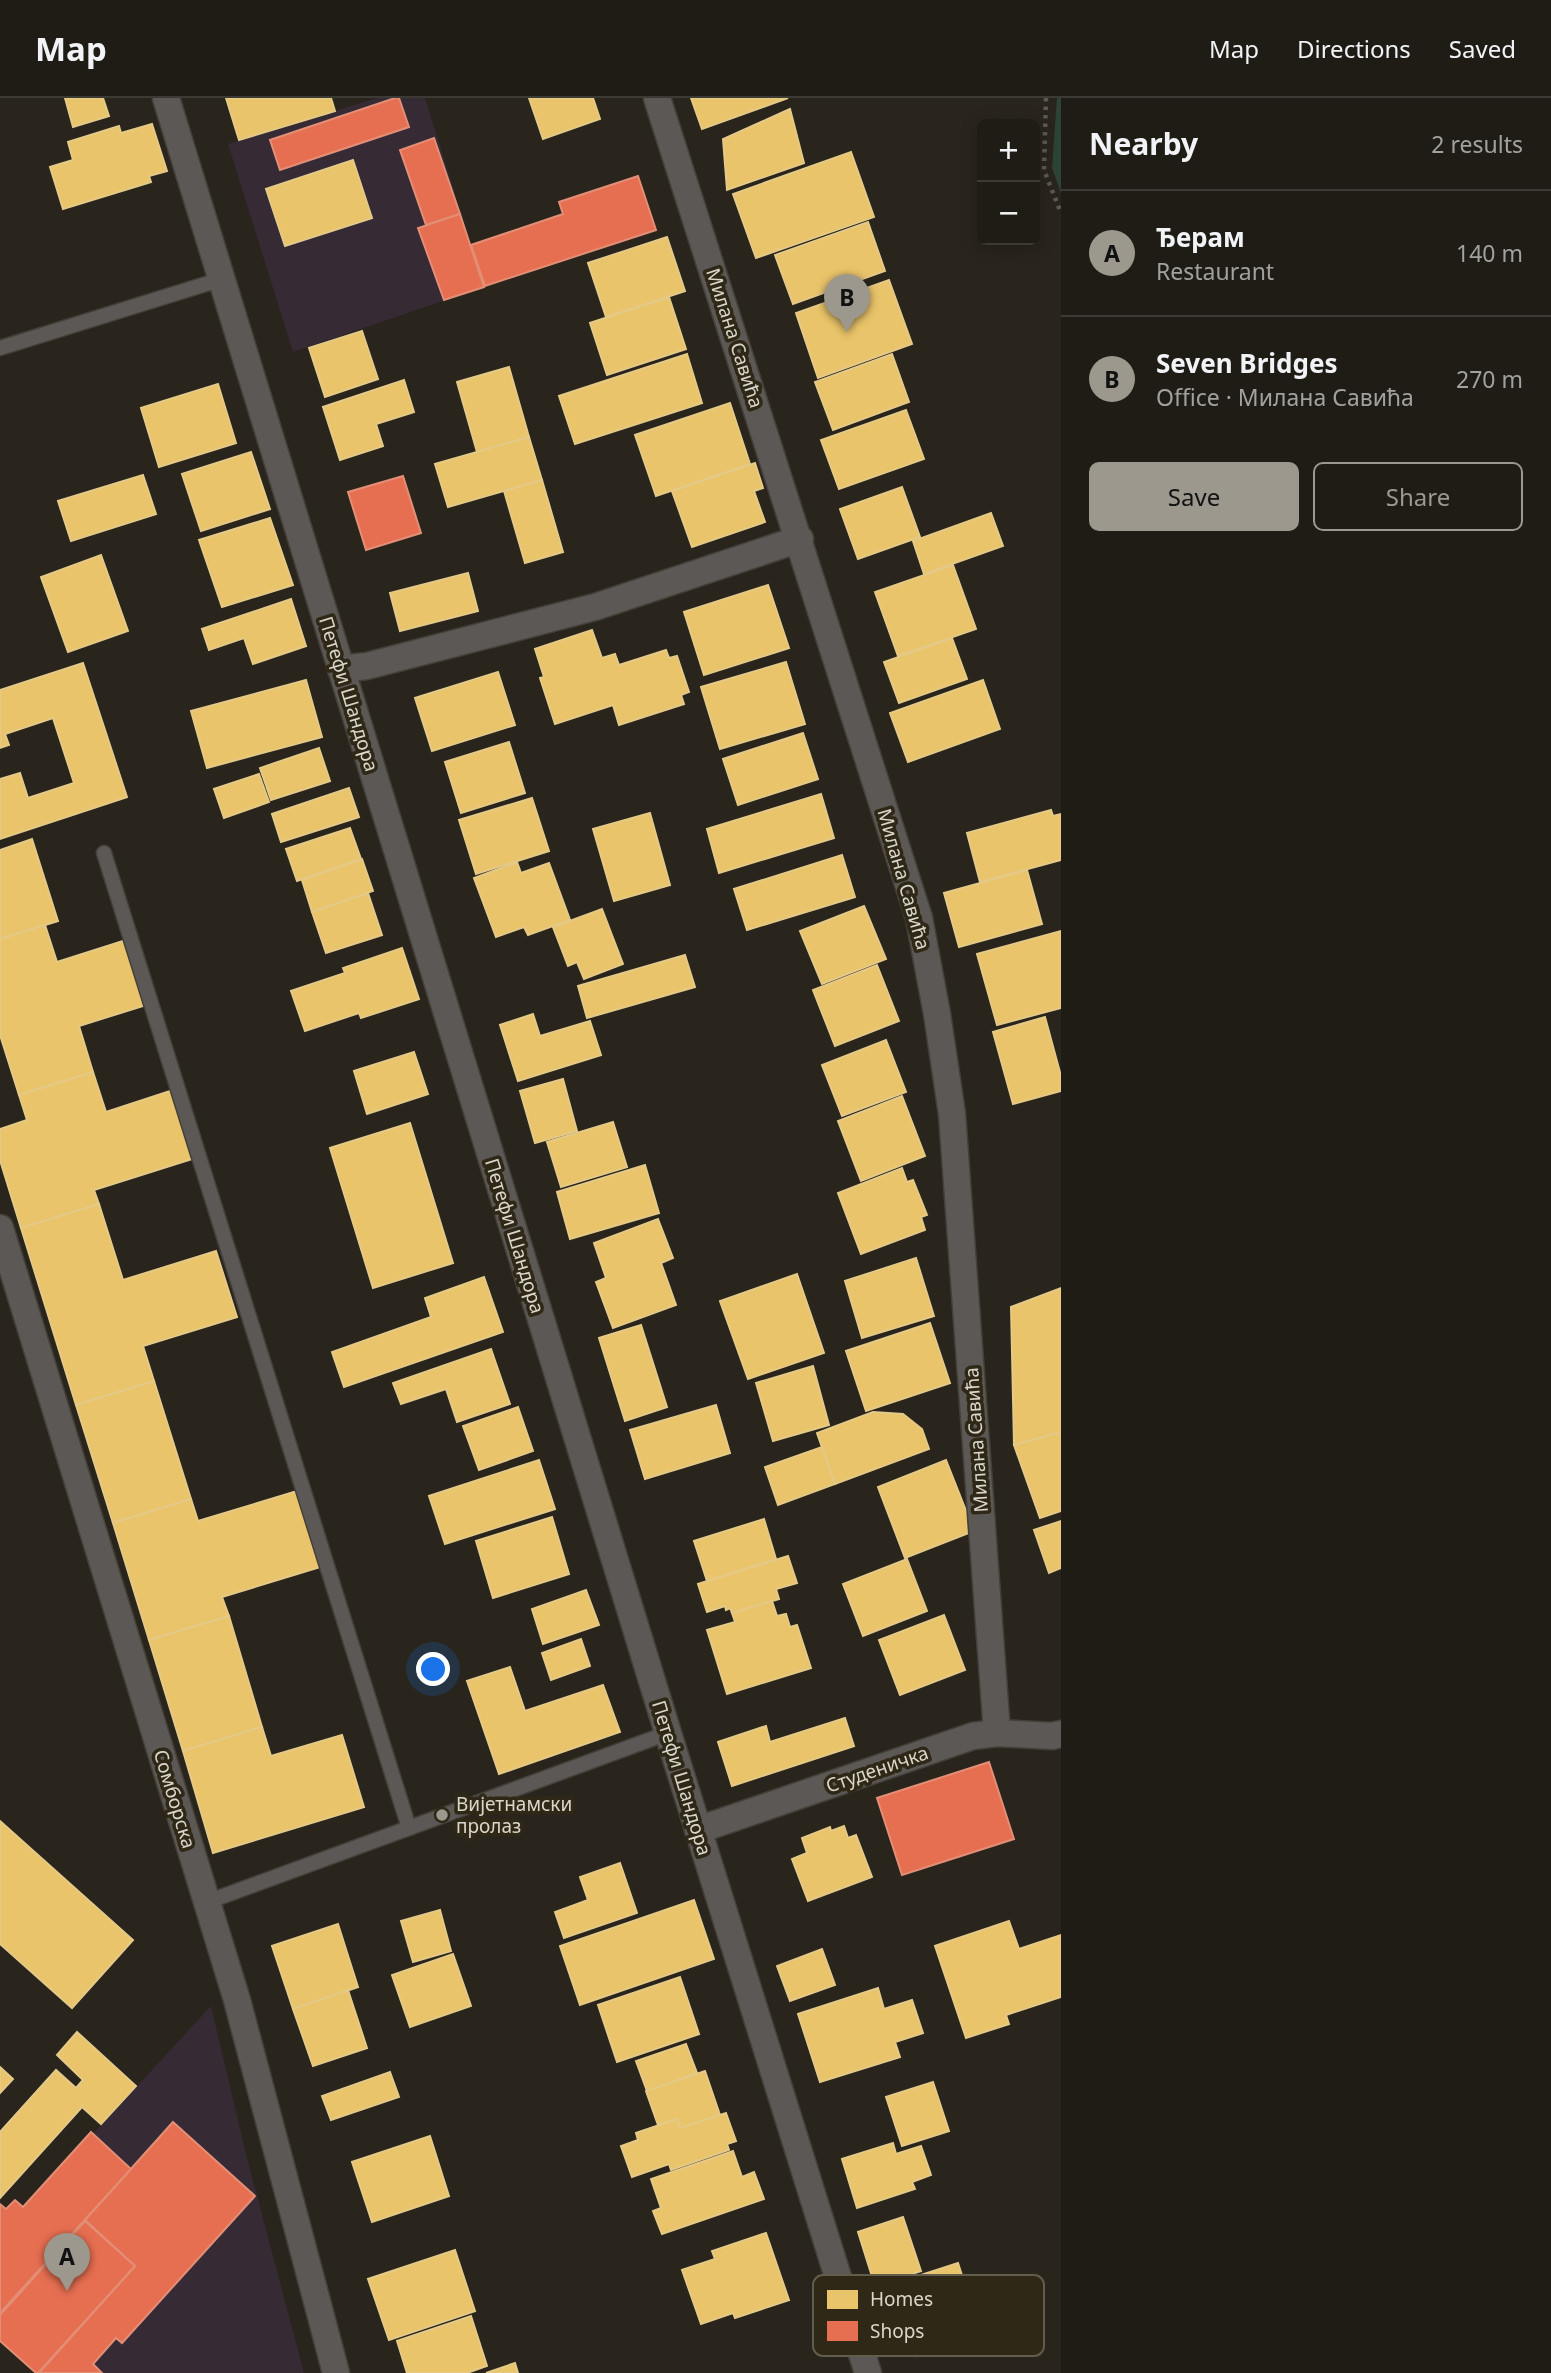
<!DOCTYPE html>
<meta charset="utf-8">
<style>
:root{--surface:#1f1c15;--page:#2c2922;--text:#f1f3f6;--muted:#a1a1a0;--line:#3c3a34;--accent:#9c988e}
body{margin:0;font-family:"Noto Sans",sans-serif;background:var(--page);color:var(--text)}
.controls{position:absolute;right:21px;top:21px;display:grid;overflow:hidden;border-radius:10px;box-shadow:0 4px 18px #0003}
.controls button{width:63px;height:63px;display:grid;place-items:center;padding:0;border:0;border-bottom:2px solid var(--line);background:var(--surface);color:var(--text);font:35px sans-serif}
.you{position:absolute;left:434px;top:1572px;width:24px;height:24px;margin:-18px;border:5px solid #fff;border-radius:50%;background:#1a73e8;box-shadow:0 0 0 10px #1a73e833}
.badge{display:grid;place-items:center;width:46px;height:46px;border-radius:50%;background:var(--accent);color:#111;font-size:23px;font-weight:700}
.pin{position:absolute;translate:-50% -58px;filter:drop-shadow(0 2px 4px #0008)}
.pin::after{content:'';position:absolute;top:37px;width:24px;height:21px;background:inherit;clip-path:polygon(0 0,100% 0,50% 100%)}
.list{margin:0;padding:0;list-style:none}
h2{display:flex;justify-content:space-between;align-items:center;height:91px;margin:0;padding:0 28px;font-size:30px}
h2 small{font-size:23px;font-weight:400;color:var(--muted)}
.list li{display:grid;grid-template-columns:46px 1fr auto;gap:21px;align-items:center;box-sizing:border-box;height:126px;padding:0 28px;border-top:2px solid var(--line)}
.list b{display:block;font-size:26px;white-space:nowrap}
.list p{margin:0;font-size:23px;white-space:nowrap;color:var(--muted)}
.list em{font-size:23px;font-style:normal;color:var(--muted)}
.actions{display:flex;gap:14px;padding:21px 28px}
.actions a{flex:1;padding:16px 0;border:2px solid var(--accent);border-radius:10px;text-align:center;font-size:24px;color:var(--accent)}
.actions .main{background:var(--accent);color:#111}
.map{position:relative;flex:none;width:1061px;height:2275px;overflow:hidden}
header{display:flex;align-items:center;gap:42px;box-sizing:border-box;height:98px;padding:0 35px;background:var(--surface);border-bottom:2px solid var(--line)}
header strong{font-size:33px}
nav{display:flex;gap:38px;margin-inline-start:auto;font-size:24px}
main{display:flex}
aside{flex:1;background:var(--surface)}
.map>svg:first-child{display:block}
.commercial{fill:#362a35}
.green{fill:#2c4336}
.homes{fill:#e9c46a;stroke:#e4c987;stroke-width:2}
.shops{fill:#e76f51;stroke:#e38e76;stroke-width:2}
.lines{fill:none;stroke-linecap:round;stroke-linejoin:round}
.lane-casing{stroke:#444039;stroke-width:17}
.street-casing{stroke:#444039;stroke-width:29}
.path{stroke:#5b5855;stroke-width:4.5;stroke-dasharray:3.5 5;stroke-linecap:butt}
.lane{stroke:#5b5855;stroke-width:14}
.street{stroke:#5b5855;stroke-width:26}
.poi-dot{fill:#9c988e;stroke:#2f2816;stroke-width:2.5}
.labels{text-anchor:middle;stroke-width:7;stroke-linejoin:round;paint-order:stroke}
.street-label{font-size:19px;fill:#dad6cb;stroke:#2f2816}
.poi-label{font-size:19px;fill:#dad6cb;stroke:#2f2816;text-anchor:start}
.key{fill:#2f2816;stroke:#625c4c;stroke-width:2}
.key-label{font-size:19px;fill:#dad6cb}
</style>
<header>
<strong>Map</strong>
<nav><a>Map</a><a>Directions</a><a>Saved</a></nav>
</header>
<main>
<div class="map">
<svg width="1061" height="2275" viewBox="0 0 1061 2275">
<rect width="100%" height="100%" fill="#29251c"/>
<!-- commercial -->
<g class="commercial">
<polygon points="377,0 425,0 484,189 293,254 228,46"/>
<polygon points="211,1908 246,2056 304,2275 39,2275 135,2168 85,2122 131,2071 93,2036"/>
</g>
<!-- green -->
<polygon class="green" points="1057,0 1061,0 1061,95 1052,70"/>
<!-- homes -->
<g class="homes">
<polygon points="65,0 103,0 109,18 73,29"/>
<polygon points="226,0 331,0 335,13 239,42"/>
<polygon points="529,0 593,0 600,21 543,41"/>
<polygon points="691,0 788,0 702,31"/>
<polygon points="790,11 804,65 727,92 723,41"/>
<polygon points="152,26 167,73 149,78 151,84 63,111 50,69 73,62 68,44 119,28 121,35"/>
<polygon points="851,54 874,119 756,160 733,96"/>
<polygon points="353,62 372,120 285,148 266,91"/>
<polygon points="868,124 885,173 793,206 775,157"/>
<polygon points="667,139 685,193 606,219 588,165"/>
<polygon points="889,182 912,246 818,280 796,215"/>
<polygon points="669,199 686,251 607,277 590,225"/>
<polygon points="362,233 378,281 325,299 309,250"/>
<polygon points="687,256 702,305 575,346 559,298"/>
<polygon points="892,256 909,304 833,332 815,284"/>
<polygon points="509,269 529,339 477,354 457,284"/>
<polygon points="404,282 414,314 376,326 383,348 340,362 323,309"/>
<polygon points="218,286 236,345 159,369 141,310"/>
<polygon points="730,305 750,366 656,398 635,337"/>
<polygon points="906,312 924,361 839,391 821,342"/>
<polygon points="529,339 542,382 448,409 435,366"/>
<polygon points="251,354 270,411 201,433 182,376"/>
<polygon points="755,365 763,390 754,393 765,424 692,449 672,393"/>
<polygon points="143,377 156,416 71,443 58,403"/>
<polygon points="542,382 563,454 525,465 504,393"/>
<polygon points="902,389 920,439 858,461 840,411"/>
<polygon points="991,415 1003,448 924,476 913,443"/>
<polygon points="270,420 293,487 222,509 199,442"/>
<polygon points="101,457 128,533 68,554 41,479"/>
<polygon points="953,467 976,531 898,558 875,494"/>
<polygon points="468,475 478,513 400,533 390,495"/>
<polygon points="768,487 789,550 704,577 684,514"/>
<polygon points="291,501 306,548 253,566 244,540 209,552 202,531"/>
<polygon points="592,532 602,560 615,556 619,567 666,552 669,560 677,558 689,594 681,597 684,606 619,627 613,607 555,626 540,580 544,579 535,551"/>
<polygon points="952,540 967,581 899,605 884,564"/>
<polygon points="786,564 805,626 720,651 701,589"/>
<polygon points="83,565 127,699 0,741 0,681 20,675 28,700 74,685 53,620 5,636 9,647 0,650 0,592"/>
<polygon points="498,574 515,627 432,653 415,600"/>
<polygon points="306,582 322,639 207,670 191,613"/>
<polygon points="983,582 1000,631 908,664 890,615"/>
<polygon points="803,635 818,681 738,707 723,661"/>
<polygon points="509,644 525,695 461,715 445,664"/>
<polygon points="319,650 330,683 271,702 260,670"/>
<polygon points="259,676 269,704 224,720 214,691"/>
<polygon points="349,690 359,719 281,744 272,716"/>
<polygon points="821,696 834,740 719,775 707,731"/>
<polygon points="532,700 549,753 476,776 459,722"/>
<polygon points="1051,712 1053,718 1061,716 1061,762 980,784 967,735"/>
<polygon points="650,715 670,787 614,803 593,731"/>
<polygon points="350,730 361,761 297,783 286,751"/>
<polygon points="32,741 58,823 0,841 0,752"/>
<polygon points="842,757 855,799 747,832 734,791"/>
<polygon points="362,761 373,793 312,814 302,782"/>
<polygon points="517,764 521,775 549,765 570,822 528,837 524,829 496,839 474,780"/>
<polygon points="1027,772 1042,826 959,849 944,795"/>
<polygon points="368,795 382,837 326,855 312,814"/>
<polygon points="864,808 886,861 822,886 800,833"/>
<polygon points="602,811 623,866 584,881 577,864 568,868 553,829"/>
<polygon points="45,827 57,864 126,842 146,907 79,928 93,974 19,997 0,937 0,841"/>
<polygon points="1061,833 1061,910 997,927 977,856"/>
<polygon points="402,850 419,901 361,920 359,915 305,933 291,893 345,875 343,870"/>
<polygon points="685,857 695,889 587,920 578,888"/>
<polygon points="877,867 899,923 835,948 813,892"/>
<polygon points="533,916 540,938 590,923 601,957 518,983 500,927"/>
<polygon points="1045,919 1061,978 1061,993 1013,1006 993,934"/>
<polygon points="886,942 906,994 842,1018 822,967"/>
<polygon points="414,954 428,996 367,1016 354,973"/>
<polygon points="93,974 106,1014 173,992 195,1060 94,1092 99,1106 21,1130 0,1062 0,1031 27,1022 19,997"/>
<polygon points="563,981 577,1033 535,1045 520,993"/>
<polygon points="902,998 925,1058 861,1083 838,1023"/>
<polygon points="613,1024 627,1069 561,1089 547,1044"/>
<polygon points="410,1025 453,1165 373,1190 330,1050"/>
<polygon points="645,1067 659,1115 570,1141 557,1094"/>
<polygon points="902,1070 907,1084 913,1082 927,1117 921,1119 925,1132 861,1156 838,1095"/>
<polygon points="99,1106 123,1182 216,1153 237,1219 143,1248 154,1283 76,1307 21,1130"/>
<polygon points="658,1121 673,1160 661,1165 676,1207 613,1230 596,1184 606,1180 594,1145"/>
<polygon points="916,1160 934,1218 862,1240 845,1183"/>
<polygon points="797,1176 824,1255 748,1281 720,1203"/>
<polygon points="484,1179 503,1234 344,1289 332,1254 431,1219 425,1200"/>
<polygon points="1061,1190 1061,1334 1014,1347 1011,1209"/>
<polygon points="930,1225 950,1285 866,1313 846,1253"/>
<polygon points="641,1227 667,1309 625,1323 599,1240"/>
<polygon points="491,1251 510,1306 457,1324 446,1291 401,1306 393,1285"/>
<polygon points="813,1268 829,1327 773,1343 756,1285"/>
<polygon points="154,1283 191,1401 113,1425 76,1307"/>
<polygon points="716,1307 730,1355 645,1381 630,1332"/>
<polygon points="518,1309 533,1353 479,1372 463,1328"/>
<polygon points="873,1314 903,1316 922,1331 929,1351 835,1386 817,1335"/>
<polygon points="1061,1334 1061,1413 1040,1420 1014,1347"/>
<polygon points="822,1349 835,1386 778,1407 765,1369"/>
<polygon points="539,1362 555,1411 445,1446 429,1398"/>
<polygon points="946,1362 974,1433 905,1460 878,1389"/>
<polygon points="297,1393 320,1469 222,1499 229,1518 149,1542 113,1425 191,1401 198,1423"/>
<polygon points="552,1419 569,1476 493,1500 476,1443"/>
<polygon points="764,1421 776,1461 707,1483 694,1443"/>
<polygon points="1061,1423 1061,1470 1049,1475 1034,1432"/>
<polygon points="788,1458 797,1485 776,1491 779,1501 732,1515 730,1510 726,1512 725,1508 707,1514 698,1486"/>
<polygon points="907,1461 927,1513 863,1538 843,1486"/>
<polygon points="586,1492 599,1527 543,1546 532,1511"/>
<polygon points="772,1503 777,1518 786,1516 790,1529 797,1527 811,1570 727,1596 707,1532 735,1524 732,1515"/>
<polygon points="944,1517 965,1572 900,1597 879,1542"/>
<polygon points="229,1518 262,1629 183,1653 149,1542"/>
<polygon points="581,1541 590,1568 551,1582 542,1555"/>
<polygon points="510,1569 525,1613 603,1587 620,1634 499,1676 467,1583"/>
<polygon points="845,1620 854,1648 732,1688 718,1644 766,1628 770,1644"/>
<polygon points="262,1629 271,1658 342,1637 364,1709 213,1755 183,1653"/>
<polygon points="0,1723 133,1842 72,1910 0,1846"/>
<polygon points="844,1728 848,1740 856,1737 872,1779 808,1803 792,1761 807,1755 802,1740 830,1729 831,1733"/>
<polygon points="620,1765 637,1815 564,1840 555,1814 588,1802 580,1779"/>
<polygon points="694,1802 714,1861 580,1907 560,1848"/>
<polygon points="440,1812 451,1853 413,1864 401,1823"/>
<polygon points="1009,1823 1019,1851 1061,1837 1061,1899 1006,1917 1009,1926 966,1940 935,1848"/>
<polygon points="338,1826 358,1889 293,1911 272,1848"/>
<polygon points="822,1851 835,1887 790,1903 777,1868"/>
<polygon points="453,1856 471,1908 410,1929 392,1877"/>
<polygon points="680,1879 699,1936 617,1964 598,1907"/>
<polygon points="878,1890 884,1911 912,1902 923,1935 895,1944 900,1959 820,1984 798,1916"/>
<polygon points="348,1892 367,1950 313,1968 293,1911"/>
<polygon points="77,1934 136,1988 101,2026 82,2009 0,2100 0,2034 56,1972 76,1990 83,1982 57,1957"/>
<polygon points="686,1946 697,1975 647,1993 636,1963"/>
<polygon points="0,1969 13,1981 0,1995"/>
<polygon points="705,1973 720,2017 680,2030 677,2021 658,2027 646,1993"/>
<polygon points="390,1974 399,1999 331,2022 322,1998"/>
<polygon points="933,1984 949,2033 902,2048 886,1999"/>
<polygon points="726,2015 736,2043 727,2046 729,2052 671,2072 669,2066 632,2079 621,2048 638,2042 636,2035 677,2021 680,2030"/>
<polygon points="430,2038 449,2098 372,2124 352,2064"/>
<polygon points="893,2045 896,2056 921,2048 931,2077 912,2084 915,2091 857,2110 842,2061"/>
<polygon points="733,2053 742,2079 754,2074 764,2101 662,2136 653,2113 661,2110 651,2081"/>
<polygon points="903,2119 921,2173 875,2188 858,2134"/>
<polygon points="766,2135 789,2202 735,2220 733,2215 701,2226 682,2172 715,2161 712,2153"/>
<polygon points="455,2152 475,2213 389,2242 368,2181"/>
<polygon points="958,2165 969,2199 898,2222 887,2188"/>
<polygon points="953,2204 965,2243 917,2258 904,2220"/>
<polygon points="471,2218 487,2268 467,2275 407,2275 397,2243"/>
<polygon points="515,2265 518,2275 486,2275"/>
</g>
<!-- shops -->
<g class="shops">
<polygon points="395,0 399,0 409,29 280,72 270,42"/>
<polygon points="434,40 460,116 426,127 400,52"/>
<polygon points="638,78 656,132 485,188 471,147 563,116 559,104"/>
<polygon points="460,116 484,189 444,202 418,130"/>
<polygon points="403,378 421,435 366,452 348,394"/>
<polygon points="989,1664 1014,1741 902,1777 877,1700"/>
<polygon points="173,2024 255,2098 122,2245 116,2240 93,2266 102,2275 39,2275 135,2168 85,2122"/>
<polygon points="91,2034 131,2071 0,2215 0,2106 6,2111 15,2102 23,2109"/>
<polygon points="85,2123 135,2168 38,2275 36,2275 0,2243 0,2217"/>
</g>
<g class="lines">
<defs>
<g id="lane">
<polyline points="0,250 222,181"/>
<polyline points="104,755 409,1730"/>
<polyline points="207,1804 668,1635"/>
</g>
<g id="street">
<polyline points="166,0 668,1635 868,2275"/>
<polyline points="657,0 919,820 937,916 952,1016 997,1635"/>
<polyline points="341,571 367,568 595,509 800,441"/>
<polyline points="0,1130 237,1902 336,2275"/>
<polyline points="698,1732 973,1638 997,1635 1052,1638 1061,1636"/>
</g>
</defs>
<!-- lane casing -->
<use href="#lane" class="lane-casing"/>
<!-- street casing -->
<use href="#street" class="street-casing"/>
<!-- path -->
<polyline class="path" points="1046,0 1044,72 1061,115"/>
<!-- lane -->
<use href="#lane" class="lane"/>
<!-- street -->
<use href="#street" class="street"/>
</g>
<!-- markers -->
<circle class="poi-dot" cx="442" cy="1717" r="7"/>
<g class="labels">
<!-- street labels -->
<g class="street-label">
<text transform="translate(735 240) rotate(72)" y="7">Милана Савића</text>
<text transform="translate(349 596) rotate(73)" y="7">Петефи Шандора</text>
<text transform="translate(904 781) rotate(74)" y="7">Милана Савића</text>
<text transform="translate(515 1138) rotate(73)" y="7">Петефи Шандора</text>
<text transform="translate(976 1342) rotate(-94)" y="7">Милана Савића</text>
<text transform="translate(877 1671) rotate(-19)" y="7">Студеничка</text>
<text transform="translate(682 1680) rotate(73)" y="7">Петефи Шандора</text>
<text transform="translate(175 1701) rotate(73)" y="7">Сомборска</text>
</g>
<!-- poi labels -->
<g class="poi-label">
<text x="456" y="1713">Вијетнамски<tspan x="456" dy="22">пролаз</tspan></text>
</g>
</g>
<!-- legend -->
<rect x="813" y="2177" width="231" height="81" rx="10" class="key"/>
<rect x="827" y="2192" width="31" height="19" fill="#e9c46a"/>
<rect x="827" y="2223" width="31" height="20" fill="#e76f51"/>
<g class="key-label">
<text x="870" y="2208">Homes</text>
<text x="870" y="2240">Shops</text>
</g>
</svg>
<div class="controls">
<button>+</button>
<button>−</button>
</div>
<div class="you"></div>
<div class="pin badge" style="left:67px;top:2193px">A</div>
<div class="pin badge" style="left:847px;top:234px">B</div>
</div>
<aside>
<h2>Nearby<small>2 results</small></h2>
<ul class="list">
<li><span class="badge">A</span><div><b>Ђерам</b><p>Restaurant</p></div><em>140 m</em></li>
<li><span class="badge">B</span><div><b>Seven Bridges</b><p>Office · Милана Савића</p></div><em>270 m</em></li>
</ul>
<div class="actions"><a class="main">Save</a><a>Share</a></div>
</aside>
</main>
